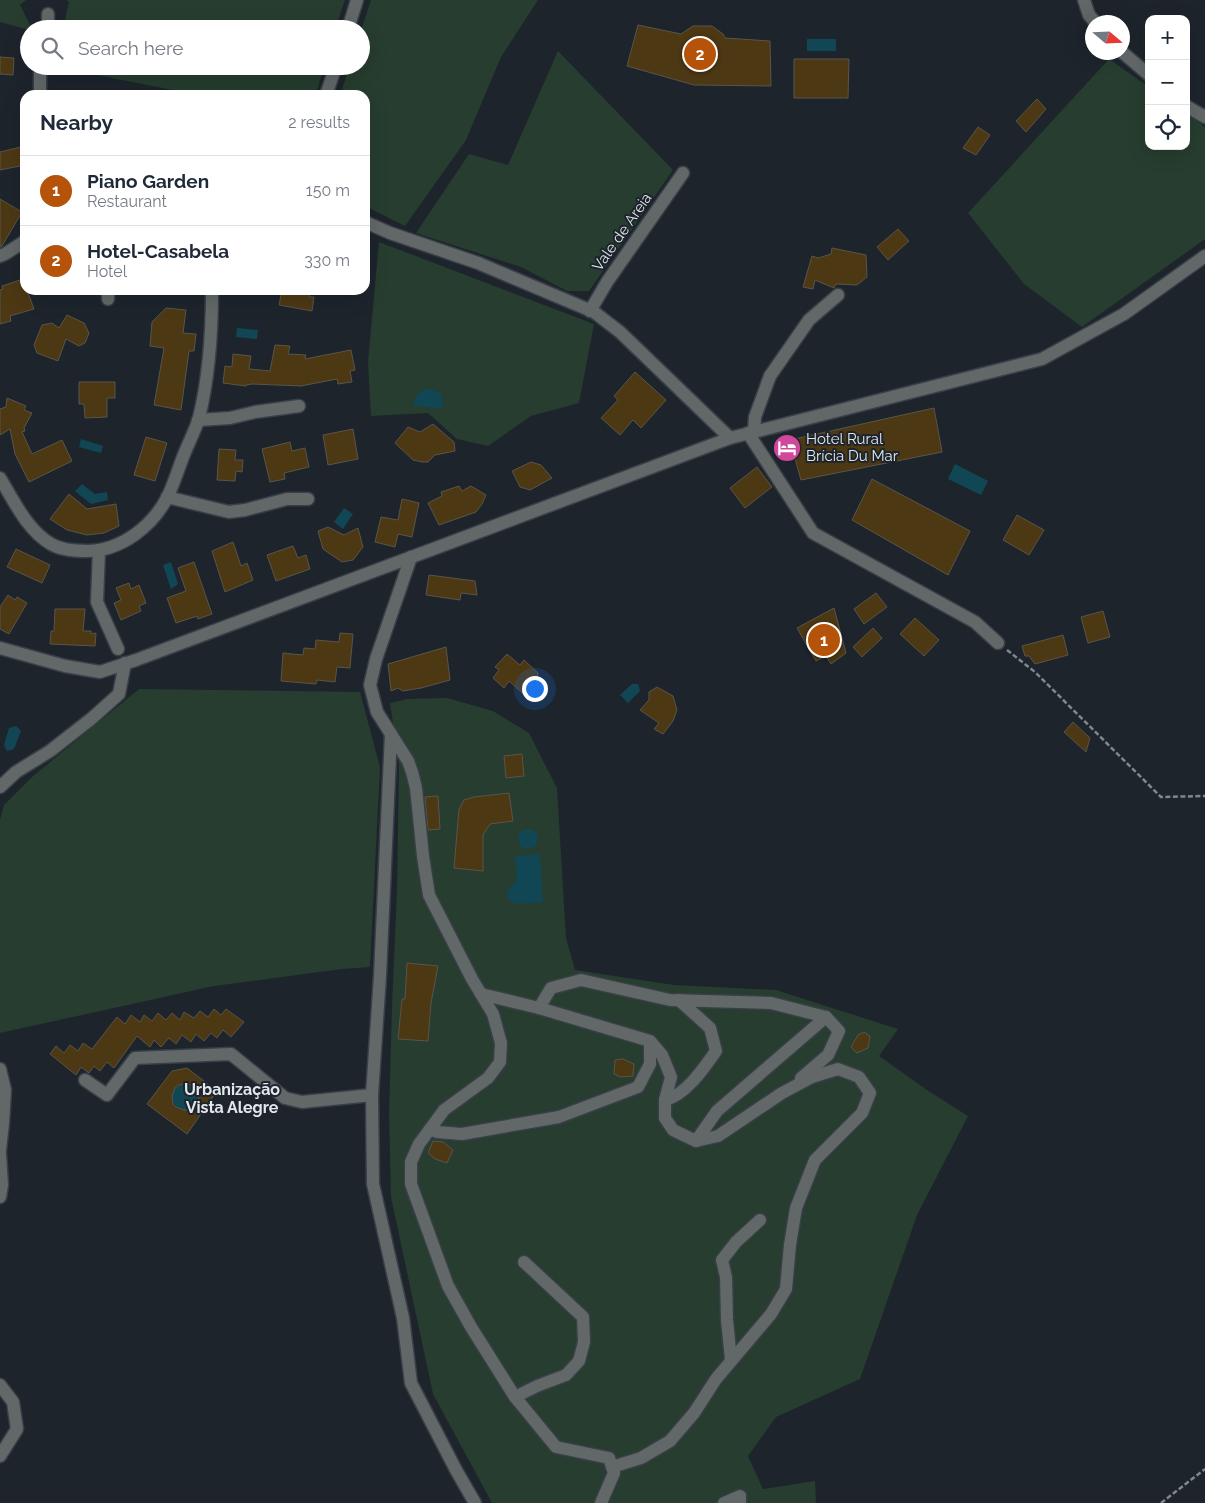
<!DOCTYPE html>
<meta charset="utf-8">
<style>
:root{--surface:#fff;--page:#f2f2f3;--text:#1f2937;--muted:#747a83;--line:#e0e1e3;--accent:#b45309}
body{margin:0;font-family:Raleway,sans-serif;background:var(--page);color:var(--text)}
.controls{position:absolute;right:15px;top:15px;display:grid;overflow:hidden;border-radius:10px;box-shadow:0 5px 20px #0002}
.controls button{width:45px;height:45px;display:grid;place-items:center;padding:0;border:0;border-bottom:1px solid var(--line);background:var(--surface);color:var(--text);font:25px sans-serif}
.compass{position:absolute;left:1085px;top:15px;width:45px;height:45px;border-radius:50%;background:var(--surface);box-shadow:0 5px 20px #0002;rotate:109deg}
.you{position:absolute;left:534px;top:688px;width:18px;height:18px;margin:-12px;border:4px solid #fff;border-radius:50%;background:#1a73e8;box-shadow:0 0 0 8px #1a73e833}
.badge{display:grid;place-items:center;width:32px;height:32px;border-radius:50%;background:var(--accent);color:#fff;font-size:16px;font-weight:700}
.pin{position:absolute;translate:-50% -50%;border:2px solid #fff;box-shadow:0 1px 5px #0006}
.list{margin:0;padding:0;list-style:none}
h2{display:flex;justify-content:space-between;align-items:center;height:65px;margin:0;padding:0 20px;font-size:21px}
h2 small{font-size:16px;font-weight:400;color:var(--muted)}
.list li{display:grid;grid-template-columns:32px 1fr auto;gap:15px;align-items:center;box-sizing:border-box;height:70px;padding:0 20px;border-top:1px solid var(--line)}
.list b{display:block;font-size:19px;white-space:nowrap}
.list p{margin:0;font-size:16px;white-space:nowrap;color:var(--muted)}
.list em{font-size:16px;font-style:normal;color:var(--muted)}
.icon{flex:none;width:28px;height:28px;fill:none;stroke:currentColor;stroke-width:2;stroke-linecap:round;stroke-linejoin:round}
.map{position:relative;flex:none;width:1205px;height:1503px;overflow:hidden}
.search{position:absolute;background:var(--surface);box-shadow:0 5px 20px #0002;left:20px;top:20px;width:350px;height:55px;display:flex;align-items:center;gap:12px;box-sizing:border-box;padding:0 18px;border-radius:28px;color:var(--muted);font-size:19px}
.panel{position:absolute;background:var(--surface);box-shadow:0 5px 20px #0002;left:20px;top:90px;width:350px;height:205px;border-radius:15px}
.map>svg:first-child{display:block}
.green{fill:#263d2f}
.water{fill:#114754}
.building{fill:#4d3814;stroke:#5a544a;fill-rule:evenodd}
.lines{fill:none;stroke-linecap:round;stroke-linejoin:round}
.minor-casing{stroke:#393f47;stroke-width:15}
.path{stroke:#81878d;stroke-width:2.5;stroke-dasharray:5 2.5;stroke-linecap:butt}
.minor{stroke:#626868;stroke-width:12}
.labels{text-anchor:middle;stroke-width:4;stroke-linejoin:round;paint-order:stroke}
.street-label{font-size:15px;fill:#e2e7ec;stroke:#1d242c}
.poi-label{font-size:15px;fill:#e2e7ec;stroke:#1d242c;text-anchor:start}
.neighbourhood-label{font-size:16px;font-weight:bold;fill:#e2e7ec;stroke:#1d242c}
</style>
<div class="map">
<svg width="1205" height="1503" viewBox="0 0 1205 1503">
<rect width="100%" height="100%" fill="#1d242c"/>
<!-- green -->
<g class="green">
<polygon points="0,0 26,0 20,5 32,29 29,29 29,30 0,22"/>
<polygon points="66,0 345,0 335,29 63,29 69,2"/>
<polygon points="371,0 538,0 501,57 466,140 405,226 365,206 365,95 340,95 350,66 361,66 361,30"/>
<polygon points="558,51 673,170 589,291 567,291 521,267 416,233 469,154 508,165"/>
<polygon points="1109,59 1149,87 1149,146 1186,146 1186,113 1205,127 1205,239 1082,327 1024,284 968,213"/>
<polygon points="51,66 324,66 316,95 198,95"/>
<polygon points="379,242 594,324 579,403 531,416 488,446 457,439 428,413 371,416 368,362"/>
<polygon points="139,689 360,692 380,767 370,967 342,969 214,986 0,1033 0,820 4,805 32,777"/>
<polygon points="447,698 493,711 529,733 557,788 566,938 575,970 674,985 776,990 898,1029 879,1056 927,1090 968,1116 917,1215 860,1379 776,1417 748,1456 763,1489 815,1481 816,1503 492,1503 433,1394 391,1197 389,1114 392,1007 397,889 399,764 390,703 407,699"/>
</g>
<!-- water -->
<g class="water">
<rect x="807" y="39" width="29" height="12"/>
<polygon points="237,328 258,330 257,339 236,337"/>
<path d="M430 388 441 394 443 402 442 409 413 405C416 394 419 391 430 388Z"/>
<polygon points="81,439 103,446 101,453 79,447"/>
<polygon points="955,464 988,481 981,495 948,479"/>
<polygon points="82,484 95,494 107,492 108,500 91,504 75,491"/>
<polygon points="344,508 353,514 343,529 334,522"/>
<polygon points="171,562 178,584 171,589 163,565"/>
<polygon points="632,684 638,684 640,691 628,703 620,695"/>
<polygon points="16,726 21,731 14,749 7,751 4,745 9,728"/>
<circle cx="528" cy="839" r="10"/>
<polygon points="540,854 543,902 515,904 508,899 507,892 517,879 515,856"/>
<circle cx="185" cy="1097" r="13"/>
</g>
<!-- building -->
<g class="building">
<polygon points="638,25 681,34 693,26 712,26 723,34 725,38 770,41 771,86 694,85 627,66"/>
<polygon points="0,57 14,58 13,75 0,74"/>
<polygon points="794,59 849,59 848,98 794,98"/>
<polygon points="1037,99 1046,109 1026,132 1016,121"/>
<polygon points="978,127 990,135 976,155 963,148"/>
<polygon points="25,146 25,165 0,170 0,152"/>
<polygon points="0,199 22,212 2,246 0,247"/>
<polygon points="898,229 909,241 888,260 877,247"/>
<polygon points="832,248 866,255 867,277 857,285 836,284 834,288 815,280 813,289 803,287 812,256 818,258 831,254"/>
<polygon points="23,279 25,290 27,290 34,309 10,316 11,321 0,324 0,290 3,289 2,286"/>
<polygon points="282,290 310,290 309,297 314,297 312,311 279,305"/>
<polygon points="166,308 186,310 183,333 196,334 194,351 189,351 181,410 154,405 164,348 150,346 152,322"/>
<polygon points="67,315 84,323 89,333 85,343 79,346 66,339 58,361 37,353 34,345 42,325 52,323 59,328"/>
<polygon points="275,345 290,346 288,354 306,355 305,359 351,350 355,370 350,371 352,382 338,384 337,379 301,386 252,384 246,385 246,386 223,383 225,366 232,367 233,354 251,356 249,369 270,371"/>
<polygon points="635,372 666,400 641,428 633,420 620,435 601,418 618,400 614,396"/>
<polygon points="79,382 115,382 115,398 107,398 107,417 85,418 84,404 79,404"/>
<polygon points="7,398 26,406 24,410 32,413 24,428 25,431 22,432 32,454 62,440 72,461 29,482 15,454 10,429 0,435 0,409 6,407"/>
<polygon points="934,408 942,452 801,480 790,440"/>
<polygon points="433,424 454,442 455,451 435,455 428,462 422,462 413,460 395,443 408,427 420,432"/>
<polygon points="353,429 358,459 328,465 323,435"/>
<polygon points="146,437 167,443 155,481 134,475"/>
<polygon points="290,442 292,451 305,448 309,467 284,473 285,479 270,482 262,449"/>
<polygon points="219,449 236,450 235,460 243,460 242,472 236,471 235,481 217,480"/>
<polygon points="531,462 541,465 552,478 530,490 520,487 512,471"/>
<polygon points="757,467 772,487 745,508 730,488"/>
<polygon points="872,479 970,531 948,575 852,520"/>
<polygon points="459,486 462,491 471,486 486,495 482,504 476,512 439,525 428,503 442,496 441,492"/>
<polygon points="69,494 87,509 116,504 119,526 104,533 87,535 67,530 50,519"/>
<polygon points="402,499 419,503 412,537 398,534 395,547 375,542 381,517 398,520"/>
<polygon points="1017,515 1044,530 1029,555 1003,540"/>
<polygon points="328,527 344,535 358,528 363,547 353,560 342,562 323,549 318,531"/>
<polygon points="233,542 241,566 247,563 253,580 225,592 212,551"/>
<polygon points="293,546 298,558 306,555 310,569 276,581 267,555"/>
<polygon points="16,549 50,565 42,583 7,567"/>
<polygon points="194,562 212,614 198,619 197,616 176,623 167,598 186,591 178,568"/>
<polygon points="429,575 475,581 477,595 461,593 460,600 426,595"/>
<polygon points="129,583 131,589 139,585 146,603 139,606 141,611 121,620 114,603 121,600 116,588"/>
<polygon points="876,593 887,607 864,624 854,609"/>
<polygon points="8,595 15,600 17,597 27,603 9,634 0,629 0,607"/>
<polygon points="834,608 846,653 831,664 826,656 816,661 797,628"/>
<polygon points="55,609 85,609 83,631 91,631 91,634 96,633 95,646 50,644 51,631 54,631"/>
<polygon points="1103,611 1110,637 1088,643 1081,617"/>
<polygon points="915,618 939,640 924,656 900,634"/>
<polygon points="873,628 882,638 862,657 853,647"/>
<polygon points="340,633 353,634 350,668 337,667 335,682 317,680 316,684 281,681 283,653 303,655 304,648 315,649 316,640 339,642"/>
<polygon points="1063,635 1068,655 1035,664 1029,656 1025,656 1022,646"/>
<polygon points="446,647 450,680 421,688 403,691 398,688 391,691 388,664"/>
<polygon points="507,654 520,665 524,660 538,673 536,679 539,682 526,696 509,681 504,688 493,678 499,670 495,667"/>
<polygon points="657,687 673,696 677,710 673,721 663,734 654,729 659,723 640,710 649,700 649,692"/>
<polygon points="1073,722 1090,738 1086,752 1064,732"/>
<polygon points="522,754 524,776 506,778 504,756"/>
<polygon points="509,793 513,821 490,824 483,835 483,871 454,868 459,809 464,800 474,797"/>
<polygon points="438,796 440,829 428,830 425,797"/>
<polygon points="407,963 438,966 431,1003 428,1041 398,1039 402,999 405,999"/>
<polygon points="214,1009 221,1015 226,1009 244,1022 231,1037 223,1030 217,1038 211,1033 204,1041 196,1034 191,1042 182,1035 176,1044 169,1038 161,1047 154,1040 150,1047 137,1036 114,1068 107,1062 100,1071 94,1066 89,1073 81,1067 76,1075 50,1054 56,1046 64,1053 70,1045 78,1051 83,1043 92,1049 117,1017 125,1024 131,1015 140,1022 144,1015 152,1021 158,1013 166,1020 172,1013 180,1020 184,1012 194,1018 200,1011 208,1017"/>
<polygon points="864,1032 870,1036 868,1048 857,1053 851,1047 858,1035"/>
<polygon points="623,1059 634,1064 633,1076 621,1077 614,1074 615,1060"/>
<path d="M187 1068 217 1091 187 1134 147 1104 172 1071ZM187 1083 197 1089 199 1099 197 1106 190 1110H184L176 1107 173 1104 172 1096 175 1088 179 1085Z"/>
<polygon points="433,1141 443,1142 453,1150 447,1163 435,1159 428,1153"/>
</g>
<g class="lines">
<defs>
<g id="minor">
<polyline points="1084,0 1089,15 1095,22"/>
<polyline points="48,29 48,14"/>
<polyline points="348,29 357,0"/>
<polyline points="1122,52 1149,75"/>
<polyline points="40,95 40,73 41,66"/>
<polyline points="326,95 336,66"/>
<polyline points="1186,106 1205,117"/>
<polyline points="365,222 390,233 478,263 594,312 620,332 730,438"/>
<polyline points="0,256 5,254 25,241"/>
<polyline points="108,299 108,290"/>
<polyline points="590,311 607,282 683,173"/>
<polyline points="198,420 230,418 255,412 299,406"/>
<polyline points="754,432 755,417 770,376 809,320 838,295"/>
<polyline points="748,433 813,533 975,622 998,643"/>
<path d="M0 478C14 501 27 530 51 544 61 550 75 551 87 551 121 551 153 526 168 496 174 483 178 470 183 457 188 444 195 431 199 418 209 377 212 333 212 290"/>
<polyline points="167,497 229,512 245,510 287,499 308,499"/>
<polyline points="99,550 97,602 118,649"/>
<polyline points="411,557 376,659 370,685 377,712 408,761 412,772 416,788 423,856 429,895 472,979 493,1014 501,1043 500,1062 488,1078 444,1110 419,1144 411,1162 411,1184 448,1286 471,1327 515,1397 556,1447 609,1458 614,1473 601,1503"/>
<polyline points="0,648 65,666 100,672 136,660 730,438 1042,359 1124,314 1205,256"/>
<polyline points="391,734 380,976 372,1095 373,1184 403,1318 411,1383 456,1470 475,1503"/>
<polyline points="0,787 16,772 50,751 91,719 119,694 125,663"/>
<polyline points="481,994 539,1008 650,1041 662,1055 671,1077 665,1100 665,1118 673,1130 696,1141 718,1136 782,1093 812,1077 838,1069 859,1077 870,1093 862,1113 815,1160 796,1208 790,1245 786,1289 771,1314 716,1379 694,1413 670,1441 641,1458 612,1467"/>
<polyline points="539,1008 551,988 581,980 670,1000 771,1003 826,1017 839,1031 828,1055 801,1078"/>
<polyline points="0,1069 5,1090 3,1123 0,1150"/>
<polyline points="85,1080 107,1095 135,1058 231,1054 285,1098 302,1102 372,1095"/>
<path d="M665 1100C686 1095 704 1068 716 1051L710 1028 679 1000"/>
<polyline points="430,1129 437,1132 462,1134 559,1117 638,1087 650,1064 650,1041"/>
<polyline points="696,1141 717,1111 826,1017"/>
<polyline points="0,1154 2,1185 0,1197"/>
<polyline points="731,1360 727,1320 726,1277 722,1260 736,1242 760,1220"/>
<polyline points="0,1385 13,1402 17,1429 0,1456"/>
<polyline points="515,1397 537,1386 566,1375 579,1361 584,1342 583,1317 524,1262"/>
<polyline points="724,1503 740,1496 740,1503"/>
</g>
</defs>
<!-- minor casing -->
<use href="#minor" class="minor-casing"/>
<!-- path -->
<g class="path">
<polyline points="1007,650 1035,672 1161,797 1205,796"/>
<polyline points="1161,1503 1205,1469"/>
</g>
<!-- minor -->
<use href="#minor" class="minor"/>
</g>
<!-- icons -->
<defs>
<symbol id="hotel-disc" viewBox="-11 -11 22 22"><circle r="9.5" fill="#d1479c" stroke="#1d242c"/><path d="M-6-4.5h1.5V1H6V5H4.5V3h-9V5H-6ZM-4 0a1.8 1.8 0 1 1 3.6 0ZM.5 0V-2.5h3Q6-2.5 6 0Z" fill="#fff"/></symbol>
</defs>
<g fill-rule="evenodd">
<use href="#hotel-disc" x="771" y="432" width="32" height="32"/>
</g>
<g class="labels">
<!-- street labels -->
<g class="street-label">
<text transform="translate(622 232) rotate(-55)" y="5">Vale de Areia</text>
</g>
<!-- poi labels -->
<g class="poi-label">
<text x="806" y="444">Hotel Rural<tspan x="806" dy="17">Brícia Du Mar</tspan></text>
</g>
<!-- neighbourhood labels -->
<g class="neighbourhood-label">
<text x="232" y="1095">Urbanização<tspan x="232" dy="18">Vista Alegre</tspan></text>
</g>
</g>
</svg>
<div class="controls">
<button>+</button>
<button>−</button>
<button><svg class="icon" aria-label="locate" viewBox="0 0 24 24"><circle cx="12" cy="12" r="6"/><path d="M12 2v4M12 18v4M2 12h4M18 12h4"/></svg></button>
</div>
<svg class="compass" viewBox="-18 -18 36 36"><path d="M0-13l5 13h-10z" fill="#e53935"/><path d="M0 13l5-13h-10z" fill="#747a83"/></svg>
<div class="you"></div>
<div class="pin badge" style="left:824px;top:640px">1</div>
<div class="pin badge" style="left:700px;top:54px">2</div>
<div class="search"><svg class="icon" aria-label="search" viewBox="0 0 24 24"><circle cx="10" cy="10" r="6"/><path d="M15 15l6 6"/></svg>Search here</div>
<section class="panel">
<h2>Nearby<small>2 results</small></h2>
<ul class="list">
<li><span class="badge">1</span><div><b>Piano Garden</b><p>Restaurant</p></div><em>150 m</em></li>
<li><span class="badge">2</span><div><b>Hotel-Casabela</b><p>Hotel</p></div><em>330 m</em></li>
</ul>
</section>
</div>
